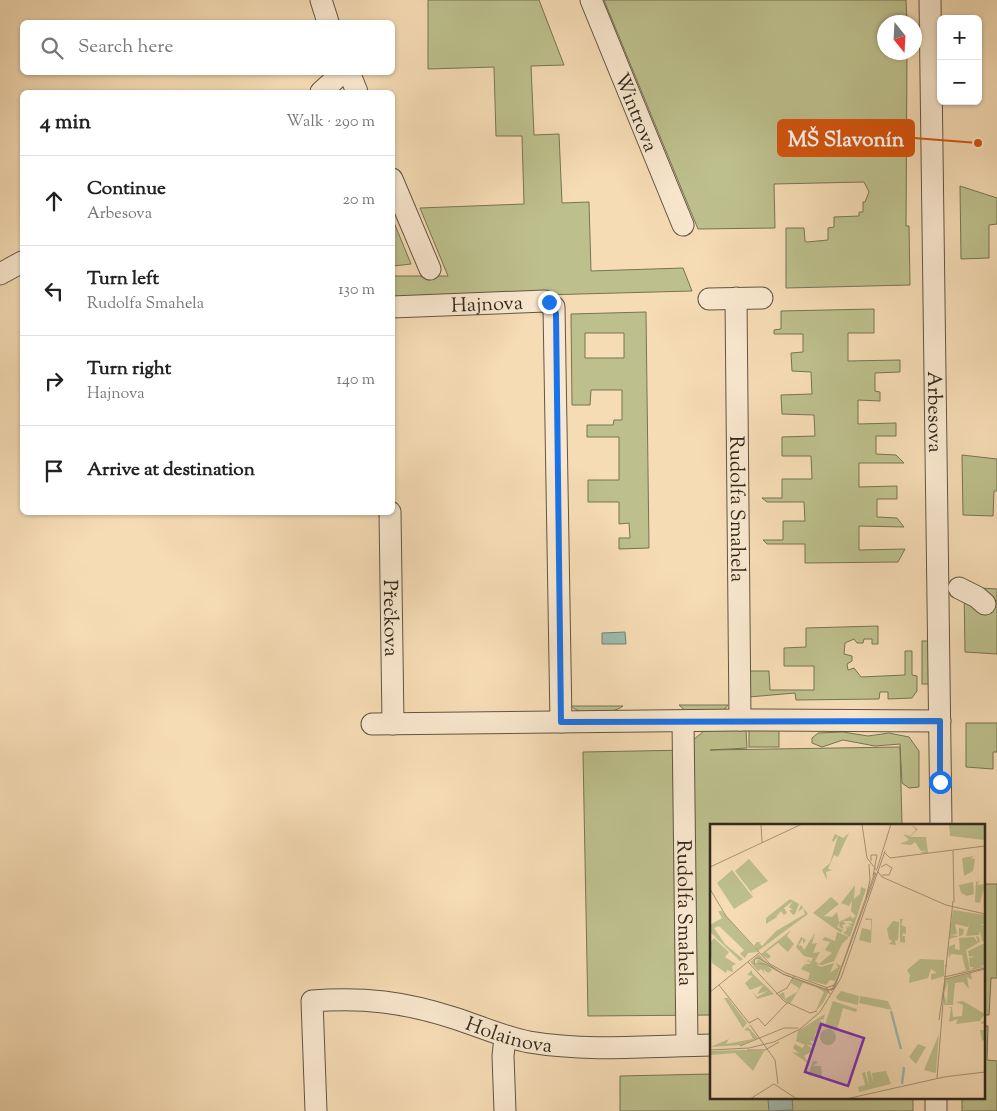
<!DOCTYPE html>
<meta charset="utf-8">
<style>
:root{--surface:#fff;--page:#f6f6f6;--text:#222;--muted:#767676;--line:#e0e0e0}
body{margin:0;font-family:"Sorts Mill Goudy",serif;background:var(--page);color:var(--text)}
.controls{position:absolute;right:15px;top:15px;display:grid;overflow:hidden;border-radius:8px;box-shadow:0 1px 4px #0004}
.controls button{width:45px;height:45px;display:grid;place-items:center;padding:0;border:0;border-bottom:1px solid var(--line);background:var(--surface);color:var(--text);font:25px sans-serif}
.compass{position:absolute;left:877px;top:15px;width:45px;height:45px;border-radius:50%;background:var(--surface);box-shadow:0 1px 4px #0004;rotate:162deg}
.stop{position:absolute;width:15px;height:15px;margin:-11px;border:4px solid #1a73e8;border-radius:50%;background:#fff}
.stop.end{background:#1a73e8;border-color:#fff;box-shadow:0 1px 5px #0008}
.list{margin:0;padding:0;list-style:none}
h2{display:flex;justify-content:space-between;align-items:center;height:65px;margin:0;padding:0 20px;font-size:21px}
h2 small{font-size:16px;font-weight:400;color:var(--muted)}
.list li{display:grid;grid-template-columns:32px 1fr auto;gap:15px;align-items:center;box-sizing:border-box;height:90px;padding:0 20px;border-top:1px solid var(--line)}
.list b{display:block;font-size:19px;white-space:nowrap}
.list p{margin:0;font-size:16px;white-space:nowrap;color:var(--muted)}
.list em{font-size:16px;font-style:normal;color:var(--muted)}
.icon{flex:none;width:28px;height:28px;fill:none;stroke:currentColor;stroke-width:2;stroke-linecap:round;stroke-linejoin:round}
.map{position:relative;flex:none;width:997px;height:1111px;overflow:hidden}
.search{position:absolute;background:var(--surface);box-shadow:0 1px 4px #0004;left:20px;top:20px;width:375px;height:55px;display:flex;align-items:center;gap:12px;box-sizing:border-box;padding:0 18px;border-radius:8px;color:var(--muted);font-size:19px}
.panel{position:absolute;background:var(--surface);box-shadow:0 1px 4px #0004;left:20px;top:90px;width:375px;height:425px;border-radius:8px}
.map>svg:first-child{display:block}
.green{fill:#bdc08d;stroke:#777455;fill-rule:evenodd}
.water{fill:#9dbcae;stroke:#728174}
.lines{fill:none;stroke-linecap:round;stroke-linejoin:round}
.street-casing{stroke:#625543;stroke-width:23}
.street{stroke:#f9e8cf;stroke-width:21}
.route{stroke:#1a73e8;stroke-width:6}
.labels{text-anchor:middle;stroke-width:4.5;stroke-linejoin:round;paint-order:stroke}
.street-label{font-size:20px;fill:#31281d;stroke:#f9e8cf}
.inset-river{fill:none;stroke:#9dbcae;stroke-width:2.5}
.inset-road{fill:none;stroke:#a79478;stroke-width:1}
.view{fill:#7b2cbf;fill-opacity:0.15;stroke:#7b2cbf;stroke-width:2.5}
.inset-edge{fill:none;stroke:#31281d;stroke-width:2.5}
.leader{fill:none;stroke:#d6540e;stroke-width:2}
.callout-dot{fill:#d6540e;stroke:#f9e8cf;stroke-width:2}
.callout{fill:#d6540e;stroke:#d6540e;stroke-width:2}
.callout-label{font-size:21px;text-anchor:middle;font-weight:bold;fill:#fff}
</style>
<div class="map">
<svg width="997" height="1111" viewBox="0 0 997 1111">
<rect width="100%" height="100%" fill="#f6dcb5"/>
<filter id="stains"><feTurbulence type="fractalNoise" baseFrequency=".004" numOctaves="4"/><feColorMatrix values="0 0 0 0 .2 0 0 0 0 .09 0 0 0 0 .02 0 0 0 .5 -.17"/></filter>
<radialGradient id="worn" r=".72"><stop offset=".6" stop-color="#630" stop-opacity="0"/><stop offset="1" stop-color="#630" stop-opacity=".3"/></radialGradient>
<!-- green -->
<g class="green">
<polygon points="428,0 539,0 564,65 531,66 534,135 559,134 562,203 589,202 591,271 683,268 692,291 393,299 393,276 448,276 420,208 524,204 522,136 496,136 494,67 428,69"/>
<polygon points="604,0 906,0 907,22 884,22 884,52 907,53 906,226 909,226 910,285 786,288 786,228 804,228 805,241 807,242 828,240 828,228 834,227 834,217 859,216 859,212 863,212 863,202 865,202 869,192 864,182 774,184 775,228 698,229"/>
<polygon points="960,186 997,198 997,224 989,225 989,258 961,259"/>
<polygon points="393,220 411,264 393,266"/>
<polygon points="874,309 874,333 848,333 848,361 900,360 900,372 875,373 875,391 880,392 880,401 858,400 858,424 896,423 896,436 876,436 876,454 896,455 904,463 859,463 859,487 897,486 897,499 877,499 877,517 897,518 904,527 859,526 859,550 905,549 898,562 805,563 805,544 767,544 763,540 783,540 783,521 805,521 804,502 767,502 762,498 782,498 782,479 812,479 811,456 782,456 782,437 815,436 814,415 782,414 781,395 812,394 811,372 792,371 791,353 803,352 803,334 774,334 774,330 781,329 781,311"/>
<path d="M646 312 649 548 619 549V538H630L629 523 619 524V502H588V480H619V437H587V425H613L614 420H622V390H591L590 405H572L571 314ZM624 333V358H585V333Z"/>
<polygon points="962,455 997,459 997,491 994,491 993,516 963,515"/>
<polygon points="964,587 997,589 997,654 965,652"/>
<polygon points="878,626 878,644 872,644 872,639 864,639 863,643 857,643 854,639 845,643 844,654 852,656 852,661 847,664 848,670 854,668 861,677 905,675 905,651 912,651 912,675 917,676 917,691 912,698 888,699 888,692 880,692 879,699 796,700 795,693 749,697 749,671 769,671 770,690 814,690 814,666 784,666 784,648 806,647 806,628"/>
<rect x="922" y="641" width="8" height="43"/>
<polygon points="679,705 728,705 723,711 687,712"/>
<path d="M571 706H623C611 715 582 717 571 706Z"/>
<polygon points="966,723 997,723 997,752 993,752 993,769 966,767"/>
<polygon points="746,729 747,748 710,750 900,747 902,825 711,825 711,1015 588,1016 583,752 691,750 693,740 704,731"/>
<rect x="749" y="730" width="30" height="17"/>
<polygon points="843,732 868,736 889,733 909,737 919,751 919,787 909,788 902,783 900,744 875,746 843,740 822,747 812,743 812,738 818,733"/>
<polygon points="983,884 997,884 997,978 991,978 989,1015 983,1015"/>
<polygon points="983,1026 988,1026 987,1060 997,1061 997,1111 962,1111 962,1097 983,1097"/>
<polygon points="711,1074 711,1097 913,1097 913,1111 620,1111 620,1076"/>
</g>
<!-- water -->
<g class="water">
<polygon points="625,632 626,644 602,644 602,633"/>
<polygon points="792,1098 793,1110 769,1111 768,1099"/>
</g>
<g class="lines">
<defs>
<g id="street">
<polyline points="321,0 328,22"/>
<path id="s1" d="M591 0 683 225"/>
<path id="s2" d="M930 0 941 825"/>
<polyline points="349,72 357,92"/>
<polyline points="321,92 343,72"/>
<polyline points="392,179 430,269"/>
<polyline points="0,274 22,262"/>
<path id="s3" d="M736 298 740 720"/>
<polyline points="709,299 762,298"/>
<path id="s4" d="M392 307 545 301 554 307 561 722"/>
<path id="s5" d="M390 512 393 724"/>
<polyline points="959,588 977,597 985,604"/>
<path id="s6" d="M683 721 687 1045"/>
<polyline points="372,724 740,720 940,721"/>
<polyline points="936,1097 936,1111"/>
<path id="s7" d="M316 1111 312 1001C364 997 404 1002 454 1018 479 1026 503 1037 529 1042 588 1052 651 1046 711 1045"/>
<polyline points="505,1111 503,1056 505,1037"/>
</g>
</defs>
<!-- street casing -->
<use href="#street" class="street-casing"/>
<!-- street -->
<use href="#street" class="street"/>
</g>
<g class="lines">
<!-- route -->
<polyline class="route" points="549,302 554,307 556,314 561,722 940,721 940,782"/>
</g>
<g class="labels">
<!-- street labels -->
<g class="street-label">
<text dy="7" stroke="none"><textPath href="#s1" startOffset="121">Wintrova</textPath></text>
<text dy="7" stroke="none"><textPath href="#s4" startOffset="95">Hajnova</textPath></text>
<text dy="7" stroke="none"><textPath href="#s2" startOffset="412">Arbesova</textPath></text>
<text dy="7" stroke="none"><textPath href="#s3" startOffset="211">Rudolfa Smahela</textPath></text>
<text dy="7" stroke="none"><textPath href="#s5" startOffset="106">Přečkova</textPath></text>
<text dy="7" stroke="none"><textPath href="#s6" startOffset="192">Rudolfa Smahela</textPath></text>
<text dy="7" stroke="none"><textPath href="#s7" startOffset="312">Holainova</textPath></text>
</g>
</g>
<!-- overview -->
<g transform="translate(710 824)">
<rect width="275" height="275" fill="#f6dcb5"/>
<path d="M201 0 206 4 208 5 200 13H216L218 29H210L217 26 211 27 205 18 201 21 190 20 199 16 193 10 200 12 206 6ZM239 0H275V16L240 12ZM139 9 128 33 124 31 118 45 122 46 116 48 117 56 112 46 120 39 128 12 123 18 122 16 125 10 133 14ZM264 32 261 34 265 35 263 47 254 52 252 34ZM39 35 58 57 41 67 44 72 25 47ZM22 46 43 73 24 85 7 59ZM269 57 267 61 275 60 270 79 265 78 266 58ZM263 58 264 70 257 72 251 69 249 61ZM145 61 144 75 150 70 151 63 156 65 140 113 133 109 137 106 136 103 141 105 136 102 142 103 138 99 143 100 141 97H133L136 100 132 101 134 105 129 103 130 98 127 103 133 106 131 109 103 89 121 73 129 80 114 92 122 93 127 88 129 98 141 92 142 95 146 92 141 87 142 76 139 82 131 79ZM80 75 89 80 85 90 83 91 79 86H83L79 83 83 77 74 84 77 89 74 91 71 87 67 92 66 88 67 93 56 100V94ZM91 81 98 90 48 127 44 121 47 118H52L49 119 52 122 66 107 95 90 93 84 88 88ZM243 86 275 91V100L269 101H275V118L272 117 270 107 269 111 256 112 260 97 258 103 245 100 247 110 240 111 249 112V104L254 105 253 111 239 115ZM8 87H12L48 128 38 129 35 134 30 130 34 126 9 102 4 104 15 120 33 135 30 137 0 108V101L12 94ZM156 94 162 95 161 119 149 116 152 104 161 106V96H155ZM190 95H193L191 101 196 103V110L193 109 192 112H195V119L191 118 186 121 179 120 182 117 179 115 177 105 183 97 189 98 188 116 185 117 186 121 190 118ZM81 106 77 112 84 120 78 128 68 119 56 128 61 132 58 135 51 130ZM127 108 139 113 132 120 124 137 112 141 105 140 101 137 103 134 94 132 86 123 91 113 96 116 93 120V115L88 122 91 121 94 126 105 109 102 120 107 119 103 129 110 128 105 137 109 140 122 129 115 126 120 118 112 116 115 113 125 117ZM266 112 269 113 270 118 256 126 260 146 245 150 256 146 254 140 252 131 241 130 239 134 238 123 245 120V125L250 126 249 114 264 113 268 119ZM4 114 19 128 15 133 26 140 22 142 23 148 17 146 16 149 2 139 1 132 0 135V119ZM275 119V141L269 142 275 143 260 146 264 143H260L259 134 265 133 259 132 258 127ZM49 130 53 135 68 147 47 134 44 136 45 141 55 140H46L48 135 53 138 62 146 58 149 53 145 55 150 51 145 48 147 40 138ZM210 135 234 136V152L221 156V150L227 149 221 145 218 154 199 159 200 151 197 146ZM98 136 111 143 124 139 120 149 128 143 126 139 131 142 125 157 120 156 116 161 98 156 100 149 91 145 94 141 98 143 94 140H101L98 137 95 139ZM42 146V149L64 170 47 175 43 168 47 173 58 167 47 170 53 161 40 166 35 159 43 152 37 151ZM261 149 262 156 257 153 259 165 253 158 245 159 243 181H234V170L237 180 238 158 231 176 236 155ZM83 154 119 167 113 179 105 188 114 168 106 163 93 159 80 180 68 171 74 168 75 175 87 168 89 164 81 159ZM131 167 149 172 148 181 128 176 126 173ZM150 172 178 177 182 186 149 179ZM14 174H18L37 199 33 204ZM123 177 147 185 146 188 133 184 127 206 114 203ZM253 177 275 190V215L272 217 270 206H275L274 200 270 199 274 197V191L270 197 246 200 248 195 239 198 241 184 238 183H242L243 193 252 192 253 181 246 178ZM115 190 114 195 113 196 110 195 112 199 114 197 109 211 105 209 106 217H100L105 223 96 220 104 226 94 232 99 240 82 228 89 229 83 224 85 220 92 224 95 221 86 217 88 207ZM38 203 48 214 31 221 0 223 19 215 16 220 43 215 39 207 34 206ZM110 213a8 8 0 1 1 16 0a8 8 0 1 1-16 0ZM229 210 226 248 225 249 214 246ZM208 220 216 223 206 240 199 233ZM0 227 32 226 54 227 43 247 25 229 0 231ZM103 237 108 238 103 242H111L112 254 98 251ZM160 247 163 258 162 249 176 247 181 260 149 268 148 263 155 261 152 249 155 248 159 262 157 248Z" fill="#bdc08d"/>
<path class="inset-river" d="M181 187 191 225M192 260 194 243"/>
<path class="inset-road" d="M51 0 52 18M152 0 157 34 172 53 236 81 275 90M243 26 244 78M175 29 180 34 275 22M161 37V31H167L163 52M0 43 92 0M171 43 176 40 182 44 179 51H172M167 45 181 0M165 48 124 164 118 166 73 150 49 134 45 135 44 140H55L75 151 117 166H120L124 165 166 49M0 65 16 92 60 140 76 149 118 164M156 74 160 56 159 40M38 138 74 177 100 189 107 187M236 143 243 77M234 153 275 144M9 161 39 199M121 167 130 149M0 168 49 129M66 170 77 164 84 152M120 170 116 164 124 161M229 196 235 155 275 145M39 199 48 194 55 202 77 179M40 201 65 236 68 260M30 222 74 204H88M0 226 39 224 64 218 90 205 110 188 131 154 175 27M37 226H55L69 218M227 254 236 141M40 275 64 260 87 275M136 275 234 253 275 248"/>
<path class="view" d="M111 200 154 214 138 262 95 248Z"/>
<rect width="275" height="275" class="inset-edge"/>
</g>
<!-- callouts -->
<path class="leader" d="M978 143L914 138"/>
<circle class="callout-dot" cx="978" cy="143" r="5"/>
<rect class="callout" x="778" y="120" width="136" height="36" rx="5"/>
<g class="callout-label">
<text x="846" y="146">MŠ Slavonín</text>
</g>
<rect width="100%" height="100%" filter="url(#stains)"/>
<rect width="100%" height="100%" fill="url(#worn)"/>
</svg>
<div class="controls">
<button>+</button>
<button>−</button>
</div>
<svg class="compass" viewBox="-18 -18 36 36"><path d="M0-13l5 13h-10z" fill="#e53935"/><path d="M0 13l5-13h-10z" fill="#767676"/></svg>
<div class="stop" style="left:940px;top:782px"></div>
<div class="stop end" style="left:549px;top:302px"></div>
<div class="search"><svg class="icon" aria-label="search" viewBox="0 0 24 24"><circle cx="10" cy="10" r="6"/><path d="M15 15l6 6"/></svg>Search here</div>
<section class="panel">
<h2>4 min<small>Walk · 290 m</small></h2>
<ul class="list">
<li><svg class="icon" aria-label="ahead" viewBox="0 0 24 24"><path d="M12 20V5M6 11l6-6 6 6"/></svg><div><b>Continue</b><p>Arbesova</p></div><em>20 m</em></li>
<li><svg class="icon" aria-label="left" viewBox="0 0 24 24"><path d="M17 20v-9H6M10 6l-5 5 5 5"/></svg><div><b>Turn left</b><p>Rudolfa Smahela</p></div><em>130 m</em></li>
<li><svg class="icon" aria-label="right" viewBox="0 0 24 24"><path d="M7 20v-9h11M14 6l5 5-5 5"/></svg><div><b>Turn right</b><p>Hajnova</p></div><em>140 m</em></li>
<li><svg class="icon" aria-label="arrive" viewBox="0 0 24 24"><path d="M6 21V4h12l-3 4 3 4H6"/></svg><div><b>Arrive at destination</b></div></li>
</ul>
</section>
</div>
